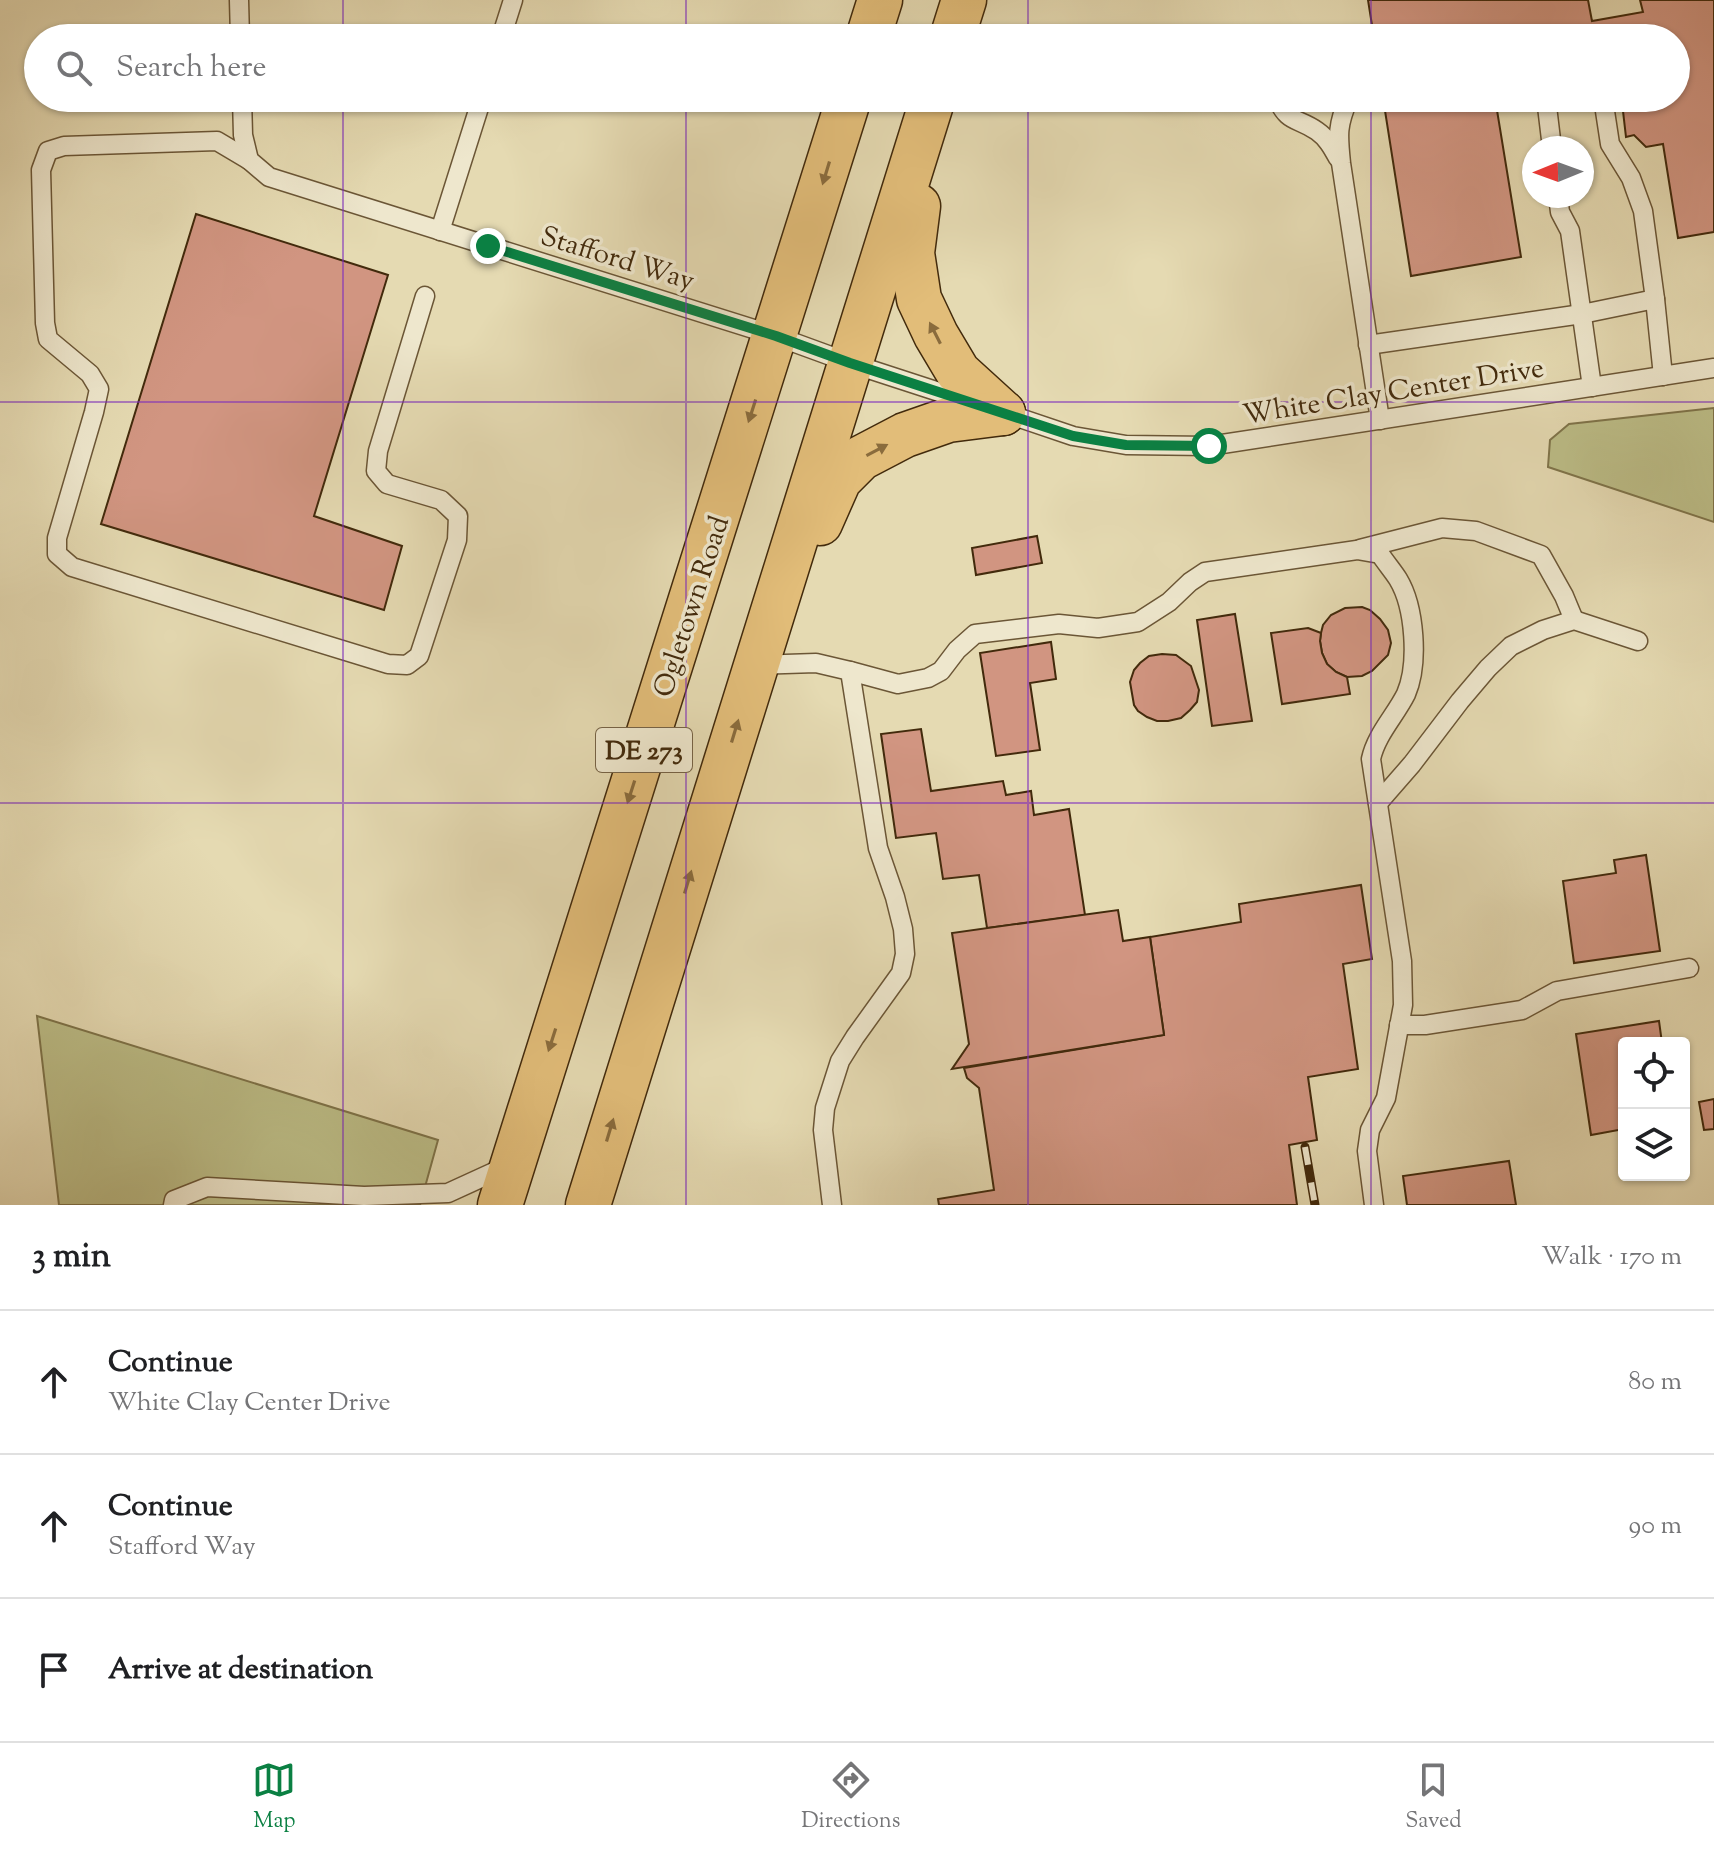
<!DOCTYPE html>
<meta charset="utf-8">
<style>
:root{--surface:#fff;--page:#f2f2f2;--text:#202124;--muted:#757577;--line:#e0e0e0;--accent:#0b8043}
body{margin:0;font-family:"Sorts Mill Goudy",serif;background:var(--page);color:var(--text)}
.controls{position:absolute;right:24px;bottom:24px;display:grid;overflow:hidden;border-radius:8px;box-shadow:0 2px 6px #0004}
.controls button{width:72px;height:72px;display:grid;place-items:center;padding:0;border:0;border-bottom:2px solid var(--line);background:var(--surface);color:var(--text);font:40px sans-serif}
.compass{position:absolute;left:1522px;top:136px;width:72px;height:72px;border-radius:50%;background:var(--surface);box-shadow:0 2px 6px #0004;rotate:269deg}
.stop{position:absolute;width:24px;height:24px;margin:-18px;border:6px solid #0b8043;border-radius:50%;background:#fff}
.stop.end{background:#0b8043;border-color:#fff;box-shadow:0 2px 8px #0008}
.list{margin:0;padding:0;list-style:none}
h2{display:flex;justify-content:space-between;align-items:center;height:104px;margin:0;padding:0 32px;font-size:34px}
h2 small{font-size:26px;font-weight:400;color:var(--muted)}
.list li{display:grid;grid-template-columns:52px 1fr auto;gap:24px;align-items:center;box-sizing:border-box;height:144px;padding:0 32px;border-top:2px solid var(--line)}
.list b{display:block;font-size:30px;white-space:nowrap}
.list p{margin:0;font-size:26px;white-space:nowrap;color:var(--muted)}
.list em{font-size:26px;font-style:normal;color:var(--muted)}
.icon{flex:none;width:44px;height:44px;fill:none;stroke:currentColor;stroke-width:2;stroke-linecap:round;stroke-linejoin:round}
.map{position:relative;flex:none;width:1714px;height:1205px;overflow:hidden}
.search{position:absolute;background:var(--surface);box-shadow:0 2px 6px #0004;left:24px;right:24px;top:24px;height:88px;display:flex;align-items:center;gap:20px;box-sizing:border-box;padding:0 28px;border-radius:44px;color:var(--muted);font-size:30px}
.sheet{height:536px;background:var(--surface)}
nav{display:flex;justify-content:space-around;align-items:center;box-sizing:border-box;height:112px;border-top:2px solid var(--line);background:var(--surface);font-size:22px;color:var(--muted)}
nav a{display:grid;justify-items:center;gap:4px}
nav .on{color:var(--accent)}
.map>svg:first-child{display:block}
.green{fill:#bcbd87;stroke:#7f744a;stroke-width:2}
.building{fill:#d19581;stroke:#422a0c;stroke-width:2}
.lines{fill:none;stroke-linecap:round;stroke-linejoin:round}
.service-casing{stroke:#6b5636;stroke-width:21}
.primary-casing{stroke:#422a0c;stroke-width:47}
.service{stroke:#eee7cd;stroke-width:18}
.primary{stroke:#e2bd79;stroke-width:44}
.rail-casing{stroke:#422a0c;stroke-width:9}
.rail{stroke:#eee7cd;stroke-width:6;stroke-dasharray:18;stroke-linecap:butt}
.oneway{fill:#8a6c3d}
.route{stroke:#0b8043;stroke-width:10}
.grid{fill:none;stroke:#7b2cbf;stroke-width:2;stroke-opacity:0.55}
.labels{text-anchor:middle;stroke-width:7;stroke-linejoin:round;paint-order:stroke}
.shield{fill:#eee7cd;stroke:#766346;stroke-width:2}
.shield-label{font-size:26px;font-weight:bold;fill:#422a0c}
.street-label{font-size:28px;fill:#422a0c;stroke:#eee7cd}
</style>
<div class="map">
<svg width="1714" height="1205" viewBox="0 0 1714 1205">
<rect width="100%" height="100%" fill="#e5dab2"/>
<filter id="stains"><feTurbulence type="fractalNoise" baseFrequency=".0025" numOctaves="4"/><feColorMatrix values="0 0 0 0 .2 0 0 0 0 .09 0 0 0 0 .02 0 0 0 .5 -.17"/></filter>
<radialGradient id="worn" r=".72"><stop offset=".6" stop-color="#630" stop-opacity="0"/><stop offset="1" stop-color="#630" stop-opacity=".3"/></radialGradient>
<!-- green -->
<g class="green">
<polygon points="1714,408 1714,522 1548,467 1550,440 1569,424"/>
<polygon points="37,1016 438,1140 420,1205 59,1205"/>
</g>
<!-- building -->
<g class="building">
<polygon points="1368,0 1588,0 1592,21 1643,12 1640,0 1714,0 1714,232 1678,238 1663,144 1646,147 1634,135 1626,137 1623,111 1631,110 1637,98 1676,98 1676,38 1374,38"/>
<polygon points="1383,98 1495,98 1521,257 1411,276"/>
<polygon points="196,214 388,275 314,516 402,546 384,610 101,524"/>
<polygon points="1037,536 1042,563 976,575 972,548"/>
<polygon points="1362,607 1370,610 1380,619 1388,630 1391,643 1388,655 1372,671 1362,676 1347,677 1336,672 1327,664 1322,653 1320,641 1321,633 1323,625 1331,615 1345,608"/>
<polygon points="1235,614 1252,721 1212,726 1197,620"/>
<polygon points="1308,628 1321,633 1320,641 1322,653 1327,664 1336,672 1347,677 1350,694 1282,704 1271,633"/>
<polygon points="1051,642 1056,679 1030,683 1040,750 996,756 980,653"/>
<polygon points="1162,654 1176,655 1191,666 1199,690 1197,702 1190,710 1181,718 1168,721 1157,721 1147,717 1138,711 1134,705 1130,682 1134,670 1140,663 1149,656"/>
<polygon points="921,729 931,791 1003,781 1006,795 1031,791 1034,815 1069,809 1085,915 987,928 979,875 943,879 936,833 896,838 881,734"/>
<polygon points="1646,855 1660,951 1574,963 1563,881 1616,873 1614,860"/>
<polygon points="1361,885 1372,959 1343,964 1358,1069 1308,1077 1317,1140 1289,1145 1297,1205 939,1205 938,1199 994,1190 979,1088 967,1078 964,1068 1164,1035 1150,937 1241,922 1239,904"/>
<polygon points="1118,910 1123,941 1150,937 1164,1035 952,1069 969,1044 952,933"/>
<polygon points="1659,1021 1662,1043 1624,1043 1624,1129 1591,1135 1576,1034"/>
<polygon points="1714,1099 1714,1129 1704,1130 1699,1102"/>
<polygon points="1509,1161 1516,1205 1407,1205 1403,1176"/>
</g>
<g class="lines">
<defs>
<g id="service">
<polyline points="239,0 240,38"/>
<polyline points="501,38 513,0"/>
<polyline points="242,98 243,135 249,160 269,177 776,336 850,363 973,403"/>
<path d="M1277 98C1288 124 1297 117 1317 131 1327 138 1332 147 1338 158"/>
<path d="M1349 98C1337 125 1338 135 1341 163L1380 420"/>
<polyline points="1546,98 1552,148"/>
<polyline points="1603,98 1610,144 1631,178 1643,211 1655,299 1663,376"/>
<polyline points="249,160 217,141 64,146 48,151 41,170 45,323 48,339 90,374 99,389 94,412 57,538 57,554 72,567 388,664 407,665 419,656 457,540 458,516 441,500 387,484 376,471 378,451 425,296"/>
<polyline points="1558,196 1560,212 1570,231 1592,387"/>
<polyline points="440,231 482,98"/>
<polyline points="1368,345 1582,314 1655,299"/>
<polyline points="1002,412 1073,436 1126,445 1209,446 1714,368"/>
<polyline points="1360,549 1442,528 1476,531 1541,555 1564,596 1574,620"/>
<polyline points="756,665 816,663 850,671 878,848 895,897 903,929 905,954 901,973 855,1037 840,1061 825,1108 823,1130 832,1205"/>
<path d="M850 671 898 684 928 678 941 671 957 650 975 634 1059 624 1098 628 1138 622 1169 602 1190 582 1205 572 1357 550 1380 554C1386 563 1393 571 1398 579 1415 607 1419 664 1406 694 1395 716 1376 735 1371 759L1402 961 1403 1005 1386 1098 1370 1130 1367 1151 1374 1205"/>
<polyline points="1378,803 1412,764 1460,701 1488,668 1511,646 1543,630 1574,620 1638,641"/>
<polyline points="1399,1025 1425,1025 1522,1010 1557,991 1689,968"/>
<polyline points="173,1205 174,1200 207,1187 364,1196 448,1193 507,1166"/>
</g>
<g id="primary">
<polyline points="868,38 880,0"/>
<polyline points="952,38 964,0"/>
<polyline points="918,206 912,253 919,299 936,335 958,372 1003,413"/>
<polyline points="820,523 839,480 861,458 905,435 948,420 1003,413"/>
<polyline points="500,1205 849,98"/>
<polyline points="588,1205 933,98"/>
</g>
</defs>
<!-- service casing -->
<use href="#service" class="service-casing"/>
<!-- primary casing -->
<use href="#primary" class="primary-casing"/>
<!-- service -->
<use href="#service" class="service"/>
<!-- primary -->
<use href="#primary" class="primary"/>
<defs>
<polyline id="rail" points="1305,1147 1315,1205"/>
</defs>
<!-- rail casing -->
<use href="#rail" class="rail-casing"/>
<!-- rail -->
<use href="#rail" class="rail"/>
</g>
<!-- one-way arrows -->
<defs><path id="oneway-solid" d="M-6-.8H1V-3.2L6.5 0L1 3.2V.8H-6Z" transform="scale(2)"/></defs>
<g class="oneway">
<use href="#oneway-solid" transform="translate(826 173) rotate(107)"/>
<use href="#oneway-solid" transform="translate(935 333) rotate(-117)"/>
<use href="#oneway-solid" transform="translate(752 411) rotate(108)"/>
<use href="#oneway-solid" transform="translate(877 450) rotate(-28)"/>
<use href="#oneway-solid" transform="translate(735 731) rotate(-73)"/>
<use href="#oneway-solid" transform="translate(631 792) rotate(108)"/>
<use href="#oneway-solid" transform="translate(688 882) rotate(-73)"/>
<use href="#oneway-solid" transform="translate(552 1040) rotate(108)"/>
<use href="#oneway-solid" transform="translate(610 1130) rotate(-73)"/>
</g>
<g class="lines">
<!-- route -->
<polyline class="route" points="488,246 776,336 850,363 1073,436 1126,445 1209,446"/>
</g>
<!-- grid -->
<path class="grid" d="M343 0V38M686 0V38M1028 0V38M1371 0V38M343 98V1205M686 98V1205M1028 98V1205M1371 98V1205M0 402H1714M0 803H1714"/>
<g class="labels">
<!-- shield labels -->
<rect class="shield" x="596" y="728" width="96" height="44" rx="6"/>
<g class="shield-label">
<text x="644" y="759">DE 273</text>
</g>
<!-- street labels -->
<g class="street-label">
<text transform="translate(618 257) rotate(17)" y="10">Stafford Way</text>
<text transform="translate(1393 390) rotate(-9)" y="10">White Clay Center Drive</text>
<text transform="translate(690 606) rotate(-72)" y="10">Ogletown Road</text>
</g>
</g>
<rect width="100%" height="100%" filter="url(#stains)"/>
<rect width="100%" height="100%" fill="url(#worn)"/>
</svg>
<div class="controls">
<button><svg class="icon" aria-label="locate" viewBox="0 0 24 24"><circle cx="12" cy="12" r="6"/><path d="M12 2v4M12 18v4M2 12h4M18 12h4"/></svg></button>
<button><svg class="icon" aria-label="layers" viewBox="0 0 24 24"><path d="M12 4l9 5-9 5-9-5zM3 14l9 5 9-5"/></svg></button>
</div>
<svg class="compass" viewBox="-18 -18 36 36"><path d="M0-13l5 13h-10z" fill="#e53935"/><path d="M0 13l5-13h-10z" fill="#757577"/></svg>
<div class="stop" style="left:1209px;top:446px"></div>
<div class="stop end" style="left:488px;top:246px"></div>
<div class="search"><svg class="icon" aria-label="search" viewBox="0 0 24 24"><circle cx="10" cy="10" r="6"/><path d="M15 15l6 6"/></svg>Search here</div>
</div>
<section class="sheet">
<h2>3 min<small>Walk · 170 m</small></h2>
<ul class="list">
<li><svg class="icon" aria-label="ahead" viewBox="0 0 24 24"><path d="M12 20V5M6 11l6-6 6 6"/></svg><div><b>Continue</b><p>White Clay Center Drive</p></div><em>80 m</em></li>
<li><svg class="icon" aria-label="ahead" viewBox="0 0 24 24"><path d="M12 20V5M6 11l6-6 6 6"/></svg><div><b>Continue</b><p>Stafford Way</p></div><em>90 m</em></li>
<li><svg class="icon" aria-label="arrive" viewBox="0 0 24 24"><path d="M6 21V4h12l-3 4 3 4H6"/></svg><div><b>Arrive at destination</b></div></li>
</ul>
</section>
<nav>
<a class="on"><svg class="icon" aria-label="map" viewBox="0 0 24 24"><path d="M3 6l6-2 6 2 6-2v14l-6 2-6-2-6 2zM9 4v14M15 6v14"/></svg>Map</a>
<a><svg class="icon" aria-label="directions" viewBox="0 0 24 24"><path d="M12 3l9 9-9 9-9-9zM9 14v-3h6M13 9l2 2-2 2"/></svg>Directions</a>
<a><svg class="icon" aria-label="saved" viewBox="0 0 24 24"><path d="M7 4h10v16l-5-4-5 4z"/></svg>Saved</a>
</nav>
